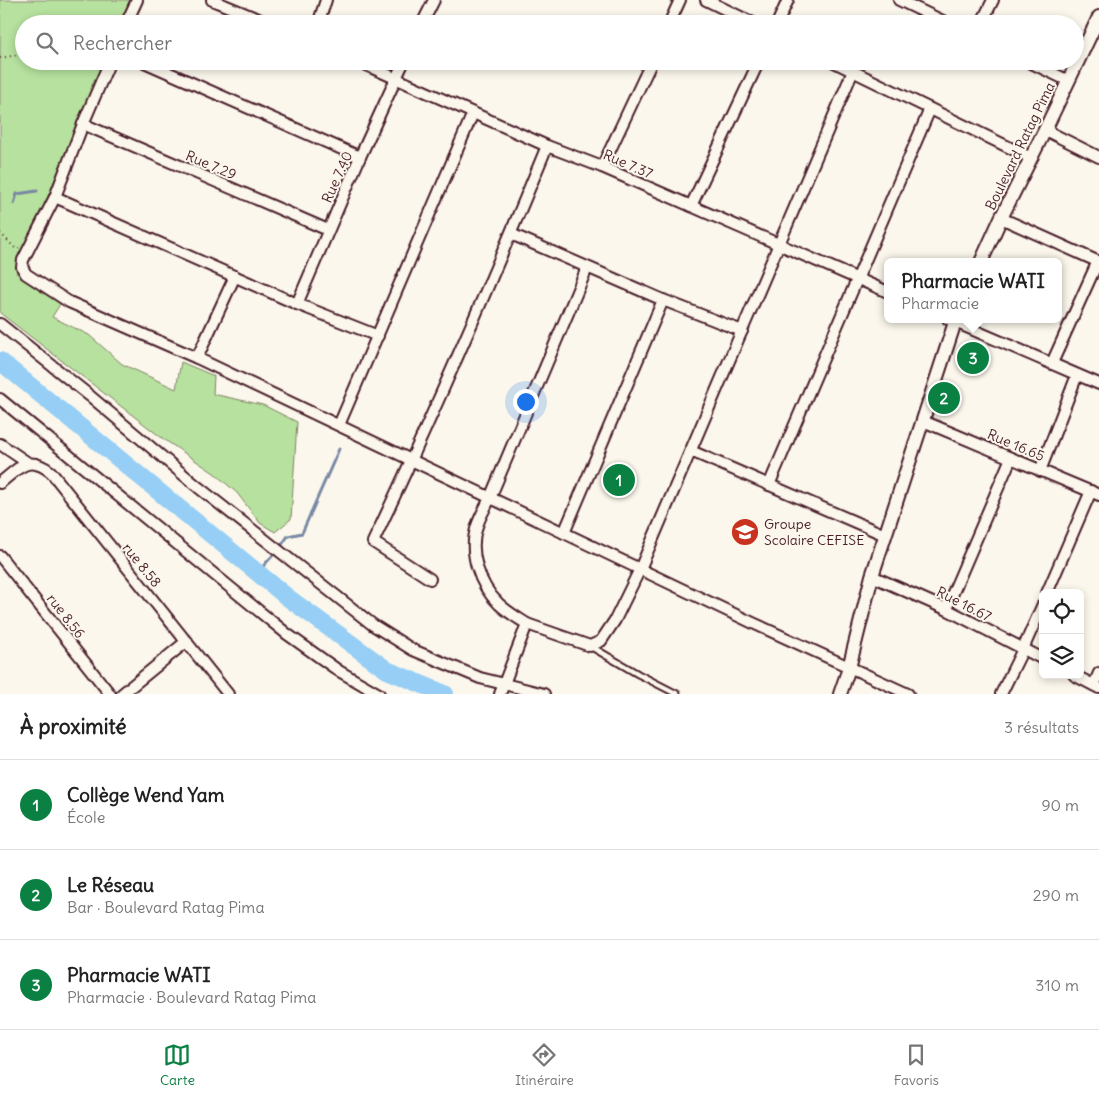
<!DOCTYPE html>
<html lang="fr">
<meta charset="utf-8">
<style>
:root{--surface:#fff;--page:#f2f2f2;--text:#222;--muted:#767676;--line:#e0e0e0;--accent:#0b8043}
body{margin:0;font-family:Delius,sans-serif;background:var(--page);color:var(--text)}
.controls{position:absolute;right:15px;bottom:15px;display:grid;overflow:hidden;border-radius:8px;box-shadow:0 2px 8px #0003}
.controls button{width:45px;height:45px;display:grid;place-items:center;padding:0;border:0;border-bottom:1px solid var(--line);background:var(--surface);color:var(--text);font:25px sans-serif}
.you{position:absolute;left:525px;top:401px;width:18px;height:18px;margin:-12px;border:4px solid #fff;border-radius:50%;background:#1a73e8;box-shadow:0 0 0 8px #1a73e833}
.badge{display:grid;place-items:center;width:32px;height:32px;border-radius:50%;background:var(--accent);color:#fff;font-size:16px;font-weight:700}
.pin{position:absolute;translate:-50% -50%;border:2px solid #fff;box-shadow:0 1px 5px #0006}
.popup{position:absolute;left:884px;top:258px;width:178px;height:65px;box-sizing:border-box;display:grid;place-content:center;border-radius:8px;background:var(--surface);filter:drop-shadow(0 1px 4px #0005);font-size:16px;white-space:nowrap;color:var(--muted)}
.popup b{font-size:19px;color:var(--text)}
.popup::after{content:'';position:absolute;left:50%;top:100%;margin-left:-10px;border:10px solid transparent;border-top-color:var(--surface)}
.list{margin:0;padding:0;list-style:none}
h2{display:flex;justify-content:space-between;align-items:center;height:65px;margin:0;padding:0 20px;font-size:21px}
h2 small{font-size:16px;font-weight:400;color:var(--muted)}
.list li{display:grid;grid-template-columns:32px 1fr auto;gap:15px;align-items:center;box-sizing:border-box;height:90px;padding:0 20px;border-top:1px solid var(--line)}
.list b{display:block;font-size:19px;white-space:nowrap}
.list p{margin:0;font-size:16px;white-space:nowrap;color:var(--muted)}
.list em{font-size:16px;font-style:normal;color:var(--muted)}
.icon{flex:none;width:28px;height:28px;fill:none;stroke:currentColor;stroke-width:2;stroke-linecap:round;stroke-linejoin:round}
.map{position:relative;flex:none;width:1099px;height:694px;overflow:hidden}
.search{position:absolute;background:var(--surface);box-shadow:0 2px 8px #0003;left:15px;right:15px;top:15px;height:55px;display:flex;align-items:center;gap:12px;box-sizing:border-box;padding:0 18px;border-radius:28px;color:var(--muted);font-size:19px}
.sheet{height:335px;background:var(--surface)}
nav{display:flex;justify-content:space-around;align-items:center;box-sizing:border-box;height:70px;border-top:1px solid var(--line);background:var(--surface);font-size:14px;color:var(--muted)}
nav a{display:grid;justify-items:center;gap:2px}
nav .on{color:var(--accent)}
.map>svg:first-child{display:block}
.green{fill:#b6e19e;stroke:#808064}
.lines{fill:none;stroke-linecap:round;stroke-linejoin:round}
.stream{stroke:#7888a4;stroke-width:3}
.river{stroke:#96cef5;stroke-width:18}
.service-casing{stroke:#4a1f2b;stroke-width:9}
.minor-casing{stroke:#4a1f2b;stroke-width:14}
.tertiary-casing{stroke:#4a1f2b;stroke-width:16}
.path{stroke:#4a1f2b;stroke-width:2;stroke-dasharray:1 4;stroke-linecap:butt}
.service{stroke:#fbf7ec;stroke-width:5}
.minor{stroke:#fbf7ec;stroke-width:10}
.tertiary{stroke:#fbf7ec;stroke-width:12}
.labels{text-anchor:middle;stroke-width:4;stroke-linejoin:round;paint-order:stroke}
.street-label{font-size:14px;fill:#4a1f2b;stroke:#fbf7ec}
.poi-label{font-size:14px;fill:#4a1f2b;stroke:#fbf7ec;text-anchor:start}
</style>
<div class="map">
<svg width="1099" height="694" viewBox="0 0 1099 694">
<rect width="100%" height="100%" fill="#fbf7ec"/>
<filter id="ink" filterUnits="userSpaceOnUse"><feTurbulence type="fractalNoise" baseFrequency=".02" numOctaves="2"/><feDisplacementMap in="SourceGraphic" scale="10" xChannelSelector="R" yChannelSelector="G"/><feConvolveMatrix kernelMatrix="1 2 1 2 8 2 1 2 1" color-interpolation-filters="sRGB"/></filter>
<g filter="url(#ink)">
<!-- green -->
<polygon class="green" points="0,0 130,0 120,24 24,24 24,61 104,61 16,273 62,301 52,317 89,335 122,364 176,389 181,362 214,376 213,394 263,405 297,422 291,519 275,532 260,523 237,493 214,473 162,438 0,313"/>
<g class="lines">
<!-- stream -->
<g class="stream">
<polyline points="14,204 17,194 37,191"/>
<polyline points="281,546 288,536 302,533 339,449"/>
<polyline points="257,573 274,554"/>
</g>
<!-- river -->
<polyline class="river" points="0,361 287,597 387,670 445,694"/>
<defs>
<polyline id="service" points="590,646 638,674 677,694"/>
<g id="minor">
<polyline points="212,0 270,24"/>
<polyline points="706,0 755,24"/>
<polyline points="899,0 949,24"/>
<polyline points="126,24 137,0"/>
<polyline points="318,24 326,0"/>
<polyline points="422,24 434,0"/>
<polyline points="669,24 680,0"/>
<polyline points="777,24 788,0"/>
<polyline points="981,24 993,0"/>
<polyline points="110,61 83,124 55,197 23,260 22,267 26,274 69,302 197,358 753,623 908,694"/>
<polyline points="142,61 360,157"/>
<polyline points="357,61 547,146 602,167 888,292"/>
<polyline points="832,61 1031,158"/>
<polyline points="1027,61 1069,81"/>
<polyline points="83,124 328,230"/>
<polyline points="1045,130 1099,157"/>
<polyline points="602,167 652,61"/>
<polyline points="55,197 297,304 378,336"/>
<polyline points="691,206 759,61"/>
<polyline points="1001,218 1099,262"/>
<polyline points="511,234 663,300 742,331"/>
<polyline points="297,304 360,157 404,61"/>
<polyline points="948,319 1099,384"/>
<polyline points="0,324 90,396 198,487 373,625 413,650 480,678 544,694"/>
<polyline points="197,358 235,276"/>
<polyline points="1052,363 1098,261"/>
<polyline points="0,399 287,634 339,671 379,694"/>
<polyline points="923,421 1099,495"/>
<polyline points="339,425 473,113"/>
<polyline points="0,444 28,463"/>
<polyline points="691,451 885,535"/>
<polyline points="1040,471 1077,375"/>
<path d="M0 483C19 468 28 454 51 472L228 694"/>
<polyline points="769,485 930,109"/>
<polyline points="564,533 663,300"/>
<polyline points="0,556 110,694"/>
<polyline points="872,576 946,609 1043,659"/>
<path d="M430 579 373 542C435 412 492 279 547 146"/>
<polyline points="1047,593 1091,491"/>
<polyline points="946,609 1011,458"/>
<path d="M527 624C518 618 507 612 499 604 479 585 468 552 477 526 480 516 486 507 490 498L587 268"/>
<polyline points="1074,675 1099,688"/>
<polyline points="1094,685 1099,673"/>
<polyline points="122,694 187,641"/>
<polyline points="500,694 527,624 590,646 601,641 615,620 640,569 853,71"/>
<polyline points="1001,694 1023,649 1043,604"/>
</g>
<g id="tertiary">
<polyline points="981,262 1001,218 1045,130 1099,17"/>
<polyline points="840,694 849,668 872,576 956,319"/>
</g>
</defs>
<!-- service casing -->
<use href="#service" class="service-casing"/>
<!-- minor casing -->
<use href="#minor" class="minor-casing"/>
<!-- tertiary casing -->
<use href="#tertiary" class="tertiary-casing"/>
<!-- path -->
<g class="path">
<polyline points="0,58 24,54"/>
<polyline points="0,233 16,249 19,248"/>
</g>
<!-- service -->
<use href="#service" class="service"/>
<!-- minor -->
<use href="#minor" class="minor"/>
<!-- tertiary -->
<use href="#tertiary" class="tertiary"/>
</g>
</g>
<!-- icons -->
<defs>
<symbol id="school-disc" viewBox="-11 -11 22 22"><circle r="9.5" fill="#c8321e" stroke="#fbf7ec"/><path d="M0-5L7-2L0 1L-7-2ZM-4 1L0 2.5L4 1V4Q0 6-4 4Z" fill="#fff"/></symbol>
</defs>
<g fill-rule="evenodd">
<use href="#school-disc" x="729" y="516" width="32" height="32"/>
</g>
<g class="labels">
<!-- street labels -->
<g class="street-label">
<text transform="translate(1020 146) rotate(-64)" y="5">Boulevard Ratag Pima</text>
<text transform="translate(628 164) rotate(23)" y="5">Rue 7.37</text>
<text transform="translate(211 165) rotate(23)" y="5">Rue 7.29</text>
<text transform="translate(337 177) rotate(-66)" y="5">Rue 7.40</text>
<text transform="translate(1016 445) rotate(23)" y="5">Rue 16.65</text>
<text transform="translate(142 565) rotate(51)" y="5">rue 8.58</text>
<text transform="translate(964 604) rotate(27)" y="5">Rue 16.67</text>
<text transform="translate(66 616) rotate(52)" y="5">rue 8.56</text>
</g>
<!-- poi labels -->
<g class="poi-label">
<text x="764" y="529">Groupe<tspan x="764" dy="16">Scolaire CEFISE</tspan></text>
</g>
</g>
</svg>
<div class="controls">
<button><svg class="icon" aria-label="locate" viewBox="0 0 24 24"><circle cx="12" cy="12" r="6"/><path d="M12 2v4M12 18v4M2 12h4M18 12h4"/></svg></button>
<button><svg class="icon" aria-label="layers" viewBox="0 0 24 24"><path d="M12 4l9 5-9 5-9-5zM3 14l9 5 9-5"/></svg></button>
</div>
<div class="you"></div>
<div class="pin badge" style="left:619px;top:480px">1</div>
<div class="pin badge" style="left:944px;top:398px">2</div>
<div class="pin badge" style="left:973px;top:358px">3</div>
<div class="popup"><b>Pharmacie WATI</b>Pharmacie</div>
<div class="search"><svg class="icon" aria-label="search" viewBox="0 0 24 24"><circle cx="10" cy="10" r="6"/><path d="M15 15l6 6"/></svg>Rechercher</div>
</div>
<section class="sheet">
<h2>À proximité<small>3 résultats</small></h2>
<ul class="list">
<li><span class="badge">1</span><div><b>Collège Wend Yam</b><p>École</p></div><em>90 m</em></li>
<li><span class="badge">2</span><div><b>Le Réseau</b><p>Bar · Boulevard Ratag Pima</p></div><em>290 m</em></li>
<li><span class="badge">3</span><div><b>Pharmacie WATI</b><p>Pharmacie · Boulevard Ratag Pima</p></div><em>310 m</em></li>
</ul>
</section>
<nav>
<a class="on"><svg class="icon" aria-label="map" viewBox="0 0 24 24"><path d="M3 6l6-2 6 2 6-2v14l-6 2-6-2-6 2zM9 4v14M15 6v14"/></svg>Carte</a>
<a><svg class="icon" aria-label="directions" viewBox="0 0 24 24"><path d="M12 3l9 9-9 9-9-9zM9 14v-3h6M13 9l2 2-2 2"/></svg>Itinéraire</a>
<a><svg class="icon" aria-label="saved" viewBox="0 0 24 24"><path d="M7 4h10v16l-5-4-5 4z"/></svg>Favoris</a>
</nav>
